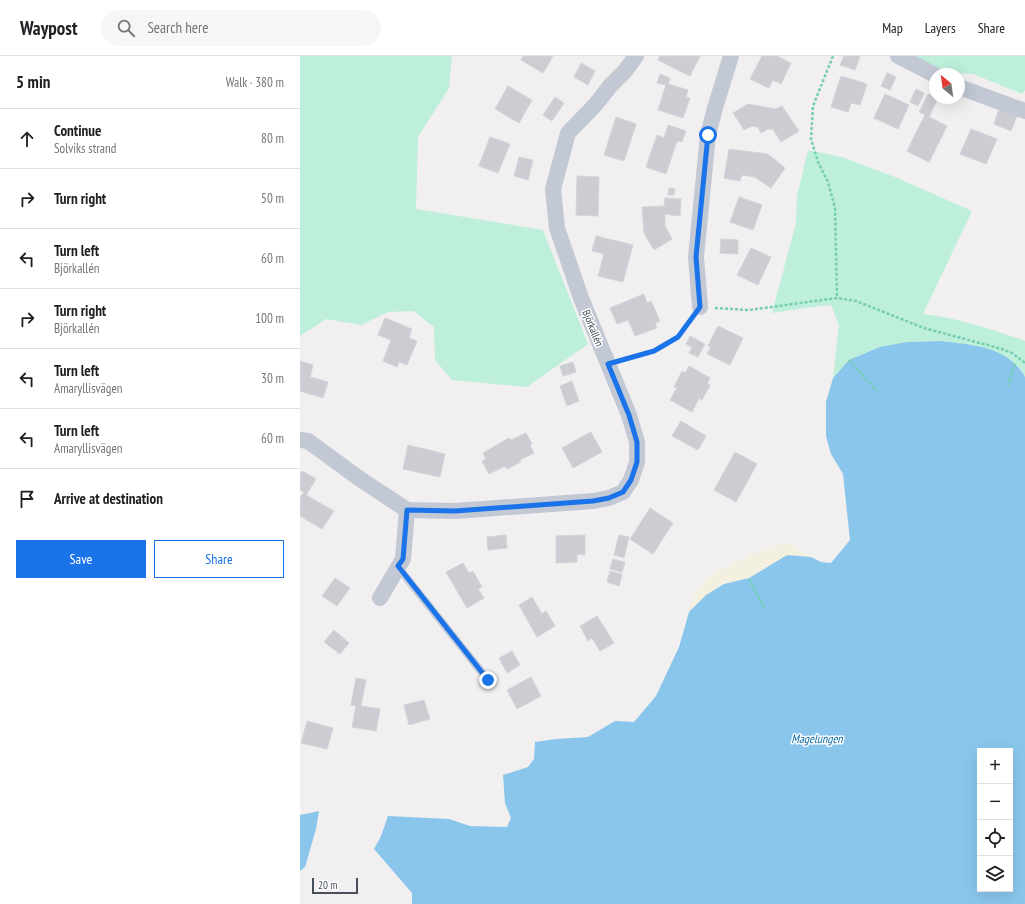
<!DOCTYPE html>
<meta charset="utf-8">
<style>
:root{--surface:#fff;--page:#f6f6f6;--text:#202124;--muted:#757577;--line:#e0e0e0;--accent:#1a73e8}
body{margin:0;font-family:"PT Sans Narrow",sans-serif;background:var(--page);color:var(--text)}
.controls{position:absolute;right:12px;bottom:12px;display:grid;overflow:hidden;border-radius:0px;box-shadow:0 4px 16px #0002}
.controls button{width:36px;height:36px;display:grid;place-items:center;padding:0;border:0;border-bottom:1px solid var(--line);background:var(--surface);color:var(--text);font:20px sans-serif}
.compass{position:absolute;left:629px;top:12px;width:36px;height:36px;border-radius:50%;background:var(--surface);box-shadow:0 4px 16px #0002;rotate:331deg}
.scale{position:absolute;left:12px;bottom:10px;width:46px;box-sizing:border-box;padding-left:4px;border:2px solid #474e5c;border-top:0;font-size:11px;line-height:14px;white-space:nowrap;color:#474e5c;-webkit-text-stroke:3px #fff;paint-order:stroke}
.stop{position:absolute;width:12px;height:12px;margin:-9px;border:3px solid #1a73e8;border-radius:50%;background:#fff}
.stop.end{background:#1a73e8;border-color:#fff;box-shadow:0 1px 4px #0008}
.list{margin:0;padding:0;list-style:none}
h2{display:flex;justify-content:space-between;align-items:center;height:52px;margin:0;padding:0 16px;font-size:17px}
h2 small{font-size:13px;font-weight:400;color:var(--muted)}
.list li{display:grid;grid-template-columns:26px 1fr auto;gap:12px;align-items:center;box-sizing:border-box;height:60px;padding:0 16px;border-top:1px solid var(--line)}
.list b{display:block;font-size:15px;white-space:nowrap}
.list p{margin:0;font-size:13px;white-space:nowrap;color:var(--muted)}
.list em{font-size:13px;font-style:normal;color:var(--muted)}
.actions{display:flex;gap:8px;padding:12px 16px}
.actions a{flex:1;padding:9px 0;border:1px solid var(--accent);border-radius:0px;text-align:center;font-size:14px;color:var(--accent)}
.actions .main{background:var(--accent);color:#fff}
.icon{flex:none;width:22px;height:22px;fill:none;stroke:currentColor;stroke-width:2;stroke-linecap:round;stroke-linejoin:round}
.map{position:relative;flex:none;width:725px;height:848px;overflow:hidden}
header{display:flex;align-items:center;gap:24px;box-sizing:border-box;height:56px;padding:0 20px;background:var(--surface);border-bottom:1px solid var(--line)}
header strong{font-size:19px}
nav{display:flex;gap:22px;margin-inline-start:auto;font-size:14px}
.search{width:280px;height:36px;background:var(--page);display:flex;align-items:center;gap:10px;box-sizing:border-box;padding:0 14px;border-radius:22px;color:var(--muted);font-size:15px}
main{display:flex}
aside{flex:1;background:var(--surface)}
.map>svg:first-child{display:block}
.green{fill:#bdefda}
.sand{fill:#f3f0df}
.water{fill:#8ac6ec;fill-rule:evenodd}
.building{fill:#cccdd3;stroke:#d3d4da}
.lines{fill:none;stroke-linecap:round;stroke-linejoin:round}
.path{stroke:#75cdb2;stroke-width:2.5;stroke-dasharray:3 2;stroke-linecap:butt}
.service{stroke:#c2c8d4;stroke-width:8}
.minor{stroke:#c2c8d4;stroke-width:16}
.route{stroke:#1a73e8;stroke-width:5}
.labels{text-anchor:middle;stroke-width:3;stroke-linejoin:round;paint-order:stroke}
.street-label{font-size:11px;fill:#474e5c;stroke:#fff}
.water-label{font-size:12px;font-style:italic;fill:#0c6caa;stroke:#fff}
</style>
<header>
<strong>Waypost</strong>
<div class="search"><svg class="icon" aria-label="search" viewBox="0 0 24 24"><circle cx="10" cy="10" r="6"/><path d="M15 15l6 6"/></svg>Search here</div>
<nav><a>Map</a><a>Layers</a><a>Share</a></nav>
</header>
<main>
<aside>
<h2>5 min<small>Walk · 380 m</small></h2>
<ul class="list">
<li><svg class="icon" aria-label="ahead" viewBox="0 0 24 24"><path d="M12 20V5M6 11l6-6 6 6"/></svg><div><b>Continue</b><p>Solviks strand</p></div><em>80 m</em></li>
<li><svg class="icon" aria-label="right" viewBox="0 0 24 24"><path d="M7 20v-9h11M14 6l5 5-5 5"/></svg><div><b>Turn right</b></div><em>50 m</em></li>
<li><svg class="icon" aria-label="left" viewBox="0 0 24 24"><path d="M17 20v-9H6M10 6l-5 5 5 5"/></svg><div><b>Turn left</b><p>Björkallén</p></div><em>60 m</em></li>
<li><svg class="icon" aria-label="right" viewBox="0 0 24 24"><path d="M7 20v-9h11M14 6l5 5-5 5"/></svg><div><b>Turn right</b><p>Björkallén</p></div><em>100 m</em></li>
<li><svg class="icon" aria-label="left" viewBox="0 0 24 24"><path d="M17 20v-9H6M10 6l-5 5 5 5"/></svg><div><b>Turn left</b><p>Amaryllisvägen</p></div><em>30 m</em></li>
<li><svg class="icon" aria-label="left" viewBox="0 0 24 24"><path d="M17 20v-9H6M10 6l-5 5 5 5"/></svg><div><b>Turn left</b><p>Amaryllisvägen</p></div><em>60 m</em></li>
<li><svg class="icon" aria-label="arrive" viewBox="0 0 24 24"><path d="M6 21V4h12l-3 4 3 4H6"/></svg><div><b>Arrive at destination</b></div></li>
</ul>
<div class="actions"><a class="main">Save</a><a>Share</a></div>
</aside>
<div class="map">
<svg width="725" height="848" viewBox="0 0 725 848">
<rect width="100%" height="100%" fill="#f1efef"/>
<!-- green -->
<g class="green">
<polygon points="0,0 152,0 149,32 118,81 116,153 243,174 288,288 227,331 152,324 135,304 134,271 113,255 88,256 61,269 26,263 0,280"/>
<polygon points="614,0 725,0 725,34 722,38 673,18 648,17"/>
<path d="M508 94 542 101 595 121 672 155 623 258C658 262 691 273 725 285V321L720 312 677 290 641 285 607 286 549 304 533 322 539 269 531 249 505 252 472 257 496 167 497 140Z"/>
</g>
<!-- sand -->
<polygon class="sand" points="489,488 511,501 487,499 449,523 424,528 406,539 389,556 393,539 411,519 451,499 477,489"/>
<!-- water -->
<g class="water">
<path d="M641 285C672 289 708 290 725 321V848H112V837L74 793 81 780 88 760 149 763 170 770 207 771 211 762 205 747 203 719 228 711 234 703 235 686 256 683 288 681 315 665 334 666 356 640 379 591 389 556 406 539 424 528 449 522 487 499 511 501 521 506 531 507 550 484 543 418 531 398 526 380V346L533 322 549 304 580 291 607 286ZM680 695H710V833H680Z"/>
<polygon points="19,755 16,773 5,811 0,815 0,759"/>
</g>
<!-- building -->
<g class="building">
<polygon points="223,0 253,0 243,17 221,4"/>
<polygon points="360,0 400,0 390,20 358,4"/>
<polygon points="462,0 477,0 491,7 481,28 473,24 469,32 450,23"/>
<polygon points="544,0 560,0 555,14 540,9"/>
<polygon points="281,7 295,15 288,29 274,21"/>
<polygon points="587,17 596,21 590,34 581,30"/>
<polygon points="360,18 370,22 368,28 388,34 386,41 390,42 383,62 358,54 366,29 357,27"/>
<polygon points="541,20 567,28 560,49 551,47 548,56 531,51"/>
<polygon points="208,30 232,44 219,67 195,53"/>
<polygon points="616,33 624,37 618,50 610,46"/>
<polygon points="585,38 609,49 598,73 574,62"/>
<polygon points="628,38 638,42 629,61 647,70 629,106 607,95 625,59 619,56"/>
<polygon points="255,41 264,47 252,65 243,59"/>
<polygon points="448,48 476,53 482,50 499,75 481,86 473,73 468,73 461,77 458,71 452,70 444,74 433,57"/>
<polygon points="699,53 717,60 711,75 694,68"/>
<polygon points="316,61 336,68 324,105 304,99"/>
<polygon points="368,69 386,75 382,86 377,85 366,118 346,111 357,79 364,82"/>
<polygon points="671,73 697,83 686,108 660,98"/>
<polygon points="190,81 210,88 198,117 179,110"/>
<polygon points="429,93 468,98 485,112 471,132 455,121 442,119 440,125 424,122"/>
<polygon points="219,101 233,104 228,124 214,120"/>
<polygon points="277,120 299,121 298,160 276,159"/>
<polygon points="369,132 375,133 374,139 368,139"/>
<polygon points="439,141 462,149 453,174 430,166"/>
<polygon points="365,142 381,143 380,160 365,158 365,170 372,183 354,194 344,177 342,151 364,150"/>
<polygon points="296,180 333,189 323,226 298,220 304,198 292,195"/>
<polygon points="421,183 438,184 438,198 420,197"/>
<polygon points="451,192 471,201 458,229 437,219"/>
<polygon points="344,238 347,247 351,245 360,265 355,267 357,272 335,280 328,264 317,268 310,252"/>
<polygon points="85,262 112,273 109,282 117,285 107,309 99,306 97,311 83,305 91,284 78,279"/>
<polygon points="418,270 443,282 430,309 407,298 411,291 408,290"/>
<polygon points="390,280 405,288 398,301 389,297 392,291 386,288"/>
<polygon points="0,305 13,309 10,321 28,326 23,342 0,335"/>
<polygon points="273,306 276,316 263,320 260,310"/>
<polygon points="389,310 410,322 407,328 410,329 402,344 399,342 392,356 370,344 377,332 374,331 382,315 385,317"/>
<polygon points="272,325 279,345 267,350 260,330"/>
<polygon points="381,365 406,380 398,394 372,380"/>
<polygon points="291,376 302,396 273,412 262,392"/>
<polygon points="226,377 232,388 230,389 234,397 220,404 221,406 207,413 205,410 189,418 182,405 186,403 183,397 209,382 211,384"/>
<polygon points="108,389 145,398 140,421 103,413"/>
<polygon points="435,396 457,408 436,446 414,434"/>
<polygon points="2,415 16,423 6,439 34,455 22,473 0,460 0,442 4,436 0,434 0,418"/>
<polygon points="350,452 373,467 353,498 330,483"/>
<polygon points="206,479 207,492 188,494 187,481"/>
<polygon points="285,479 285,499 277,498 277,506 256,507 256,480"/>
<polygon points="319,479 329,481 324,502 314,499"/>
<polygon points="313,503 325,506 322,516 310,513"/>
<polygon points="163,507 169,517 173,515 182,531 178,533 184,542 167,552 146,516"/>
<polygon points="310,515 322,518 319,530 307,526"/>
<polygon points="35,522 50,532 37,550 22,540"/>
<polygon points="232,541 242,558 246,555 255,570 237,581 219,549"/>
<polygon points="297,560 314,587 300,595 292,582 288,585 280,570"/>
<polygon points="34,574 49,587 40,598 24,586"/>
<polygon points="212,595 220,609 207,617 199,602"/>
<polygon points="231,621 241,640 217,653 207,634"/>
<polygon points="56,622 66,624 61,650 80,653 76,675 52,671 56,650 51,649"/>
<polygon points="124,644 130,663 109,669 104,649"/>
<polygon points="7,665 33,672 27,693 1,687"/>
</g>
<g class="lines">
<!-- path -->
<g class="path">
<polyline points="533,0 513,50 511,83 518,106 528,126 535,152 537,242"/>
<polyline points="415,252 449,254 537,242 556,245 624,272 702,293 712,297 725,307"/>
<polyline points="322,304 354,295 378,281 391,263"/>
<polyline points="549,304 577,335"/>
<polyline points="708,330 715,308"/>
<polyline points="449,523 465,553"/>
</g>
<!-- service -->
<polyline class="service" points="98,511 188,624"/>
<!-- minor -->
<g class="minor">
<polyline points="598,0 635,19"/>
<polyline points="659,31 725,55"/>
<polyline points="400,251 396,201 408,79 415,52 431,0"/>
<polyline points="0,384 8,385 60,423 107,454 155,455 293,445 309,442 323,436 331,424 337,406 337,386 329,359 281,242 257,172 253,133 268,77 296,48 310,30 325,15 336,0"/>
<polyline points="80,542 103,503 107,454"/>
</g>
</g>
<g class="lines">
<!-- route -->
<polyline class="route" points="188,624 98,510 103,503 107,454 155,455 293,445 309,442 323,436 331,424 337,406 337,386 329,359 308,308 354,295 378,281 400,251 396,201 408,79"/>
</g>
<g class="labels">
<!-- street labels -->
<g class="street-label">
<text transform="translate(293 272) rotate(68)" y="4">Björkallén</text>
</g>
<!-- water labels -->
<g class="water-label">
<text x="517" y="687">Magelungen</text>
</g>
</g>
</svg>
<div class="controls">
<button>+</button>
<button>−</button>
<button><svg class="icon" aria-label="locate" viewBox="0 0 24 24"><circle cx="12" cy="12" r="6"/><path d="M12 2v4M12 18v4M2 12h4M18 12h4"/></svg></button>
<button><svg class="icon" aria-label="layers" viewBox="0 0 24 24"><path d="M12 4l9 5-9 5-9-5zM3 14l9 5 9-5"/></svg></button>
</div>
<svg class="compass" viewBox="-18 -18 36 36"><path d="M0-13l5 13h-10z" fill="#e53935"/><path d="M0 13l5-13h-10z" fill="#757577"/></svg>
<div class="scale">20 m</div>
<div class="stop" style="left:408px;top:79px"></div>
<div class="stop end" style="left:188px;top:624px"></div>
</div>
</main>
